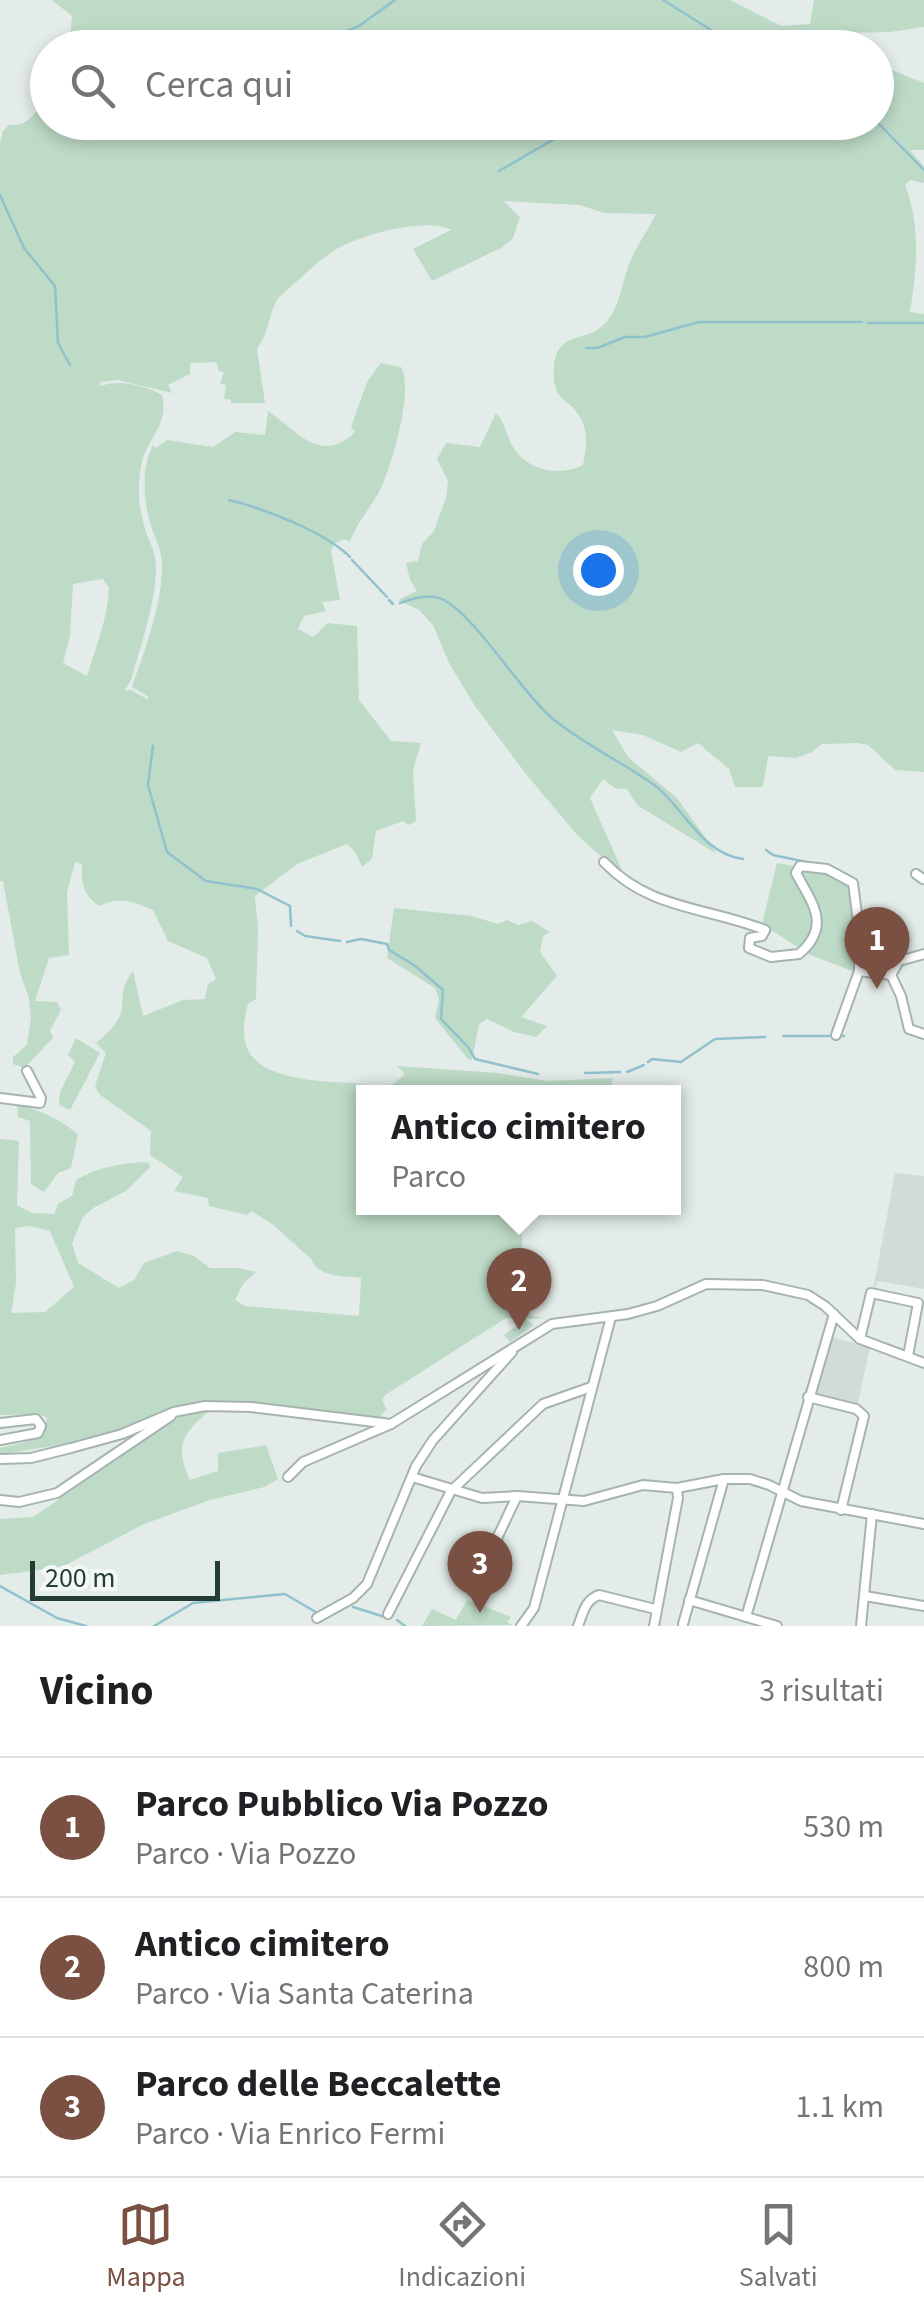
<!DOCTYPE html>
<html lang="it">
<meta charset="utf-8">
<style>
:root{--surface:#fff;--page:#f2f2f2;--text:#202124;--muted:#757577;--line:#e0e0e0;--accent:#795042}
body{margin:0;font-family:"Source Sans 3",sans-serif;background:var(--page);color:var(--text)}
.scale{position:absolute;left:30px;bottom:25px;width:190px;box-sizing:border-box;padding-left:10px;border:5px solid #243c36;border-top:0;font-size:28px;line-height:35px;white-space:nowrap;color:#243c36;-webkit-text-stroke:8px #f3f8f6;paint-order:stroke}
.you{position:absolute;left:598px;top:570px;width:35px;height:35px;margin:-25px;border:8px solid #fff;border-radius:50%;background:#1a73e8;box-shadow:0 0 0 15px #1a73e833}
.badge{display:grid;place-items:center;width:65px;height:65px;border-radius:50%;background:var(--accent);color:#fff;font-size:32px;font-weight:700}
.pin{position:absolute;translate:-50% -82px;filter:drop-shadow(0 2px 5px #0008)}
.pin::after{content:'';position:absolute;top:52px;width:35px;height:30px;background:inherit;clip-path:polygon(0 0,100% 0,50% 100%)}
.popup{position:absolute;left:356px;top:1085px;width:325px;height:130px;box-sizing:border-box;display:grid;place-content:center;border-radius:0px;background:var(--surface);filter:drop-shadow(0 2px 8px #0005);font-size:32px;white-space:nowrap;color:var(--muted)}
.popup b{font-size:38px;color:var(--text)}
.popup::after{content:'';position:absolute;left:50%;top:100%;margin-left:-20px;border:20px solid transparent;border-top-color:var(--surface)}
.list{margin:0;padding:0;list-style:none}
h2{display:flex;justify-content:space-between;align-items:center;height:130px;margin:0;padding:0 40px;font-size:42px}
h2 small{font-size:32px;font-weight:400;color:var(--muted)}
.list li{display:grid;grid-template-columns:65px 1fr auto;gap:30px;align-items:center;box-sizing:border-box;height:140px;padding:0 40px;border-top:2px solid var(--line)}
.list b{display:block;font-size:38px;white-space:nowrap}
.list p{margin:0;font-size:32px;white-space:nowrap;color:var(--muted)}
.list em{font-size:32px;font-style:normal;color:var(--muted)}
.icon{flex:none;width:55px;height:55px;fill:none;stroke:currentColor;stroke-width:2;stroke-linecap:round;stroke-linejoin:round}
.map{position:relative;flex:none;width:924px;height:1626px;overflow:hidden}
.search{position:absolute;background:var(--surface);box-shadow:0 5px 15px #0003;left:30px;right:30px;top:30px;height:110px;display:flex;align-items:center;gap:25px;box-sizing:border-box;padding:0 35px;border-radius:55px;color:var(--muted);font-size:38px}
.sheet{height:550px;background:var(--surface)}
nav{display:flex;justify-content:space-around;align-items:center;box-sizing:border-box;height:140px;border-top:2px solid var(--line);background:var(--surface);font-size:28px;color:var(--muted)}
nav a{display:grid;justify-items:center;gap:5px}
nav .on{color:var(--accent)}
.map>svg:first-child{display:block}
.built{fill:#d1dbd7}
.green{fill:#bedbc7;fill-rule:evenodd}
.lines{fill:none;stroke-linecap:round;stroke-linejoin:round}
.stream{stroke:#90c1cc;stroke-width:2.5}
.minor-casing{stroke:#a6b4af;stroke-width:12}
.minor{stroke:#fff;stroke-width:8}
</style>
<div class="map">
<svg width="924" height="1626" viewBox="0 0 924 1626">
<rect width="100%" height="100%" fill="#e3ece8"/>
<!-- built -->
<g class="built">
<polygon points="895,1173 924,1176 924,1289 878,1281 873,1290"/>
<polygon points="830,1337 870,1347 857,1406 814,1395"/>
</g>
<!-- green -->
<g class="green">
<polygon points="52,0 730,0 781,26 810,24 814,0 924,0 924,27 890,32 852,33 846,48 69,48 72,16"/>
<path d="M877 64 924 83V150H910L924 167V183L910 180 905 185C921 227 917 269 910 312L924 314V772L895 770 868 745 858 743 822 744 812 752 796 758 768 756 763 787H735L729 769 698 743 681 752 643 735 612 730 628 757 677 798 717 854 637 805 627 789 615 788 603 779 590 798 625 877 578 836 526 774 475 706 449 663 433 625 419 610 398 600 417 591 410 580 406 563 418 561 422 544 434 531 446 498 448 481 437 459 446 443 480 447 496 413C506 423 506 438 515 450 530 472 562 476 583 465 586 449 589 435 581 419 570 397 551 403 554 367 557 328 590 345 608 320 621 303 622 281 630 262 637 245 648 230 656 214L604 213 580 205 503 201 520 217 513 238 501 248 432 281 413 249 451 230C427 216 354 236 332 252 313 265 296 283 278 298 268 315 269 333 257 349L265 403H231V400L224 399 226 385 220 384 224 372 219 371 216 362 190 363V374L168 385 172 393 118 380 100 382V386C120 379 145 385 162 395 170 425 145 440 141 467 137 488 139 509 145 529 149 541 156 553 156 566 156 603 141 645 131 680L124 691 131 690 147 699 149 697 132 687C145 649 162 606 162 566 162 552 157 542 152 529 144 504 140 470 153 445L156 448 167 440 213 447 235 432 265 435 268 411C296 430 321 466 355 432L351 427 367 382 381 363 401 367C414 391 392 463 381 488 372 507 357 521 350 542L344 539 334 544 331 551 340 600 322 602 326 611 304 616 298 629 313 637 328 623 357 626 359 700 391 741 421 743 413 770 416 821 409 825 403 821 376 831 372 859 362 867 355 852 347 844 297 864 255 896 258 928 256 999 248 1004C244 1018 241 1036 248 1050 262 1081 327 1082 355 1083 366 1084 375 1091 386 1087 394 1085 399 1079 405 1074L397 1066 498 1073 548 1081 613 1078 609 1092H364V1208H515L521 1223 522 1238V1304L533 1316 546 1318 526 1319 534 1325 510 1342 504 1335 526 1319 506 1318 385 1395 382 1400 387 1410 381 1414 384 1420 304 1410 173 1409 87 1441 0 1454V1448C21 1442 44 1444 47 1418L40 1414 0 1415V1139L19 1141 17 1205 32 1213 54 1214 58 1204 72 1196 76 1180C99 1167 121 1163 148 1162L150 1167 126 1191 93 1208 83 1217 72 1243 78 1263 119 1288 134 1280 144 1263 177 1251 194 1256 210 1268H239L256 1272 243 1284 235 1300 245 1306 359 1316 361 1278C343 1275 321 1279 311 1259L271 1223 251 1211 247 1215 209 1206 208 1198 174 1191 183 1177 150 1155 151 1131 99 1094 95 1086 106 1053 96 1043C104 1036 114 1027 119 1018 127 1003 116 994 133 971L143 1016 183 1000 205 999 208 984 216 979 207 958 168 941 153 910C135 902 118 896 100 906 83 896 81 882 82 864L75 862 67 892 69 955 49 958 35 1001 57 1002 61 1010 50 1031 53 1038 24 1068 13 1064V1057L27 1045 31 1018 29 998 20 973 3 881H0V143L3 131 9 125C31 126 36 111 47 95L48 122H876ZM103 579 109 588C108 617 96 647 87 676L63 663 70 636 73 584ZM30 1226 50 1231 74 1287 45 1312 11 1313 16 1283 15 1228Z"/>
<polygon points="777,863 836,874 852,887 860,966 855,972 808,954 762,924"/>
<polygon points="394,908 472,916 498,924 507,920 519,925 532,921 550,932 543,936 540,952 557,976 521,1017 547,1026 536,1037 514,1032 487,1019 479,1024 472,1060 468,1059 435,1018 439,999 435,988 387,958"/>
<polygon points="76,1038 100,1053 70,1110 59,1105 60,1092 75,1062 68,1055"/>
<path d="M17 1103C40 1112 57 1117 78 1134L71 1168 58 1173 44 1192 31 1184 30 1121 18 1117Z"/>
<path d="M213 1408C184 1432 173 1443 190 1480L218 1471V1453L266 1445 278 1479 264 1487 210 1500 144 1524 62 1567 0 1575V1519L33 1517 184 1414Z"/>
<polygon points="467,1600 511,1617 507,1622 512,1625 422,1626 432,1609 456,1620"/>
</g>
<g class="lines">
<!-- stream -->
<g class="stream">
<polyline points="663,0 727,40 747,48"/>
<polyline points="308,48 359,26 395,0"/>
<polyline points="876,121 924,170"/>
<polyline points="499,171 570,130 609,122"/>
<polyline points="0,195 24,248 55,286 58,343 70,365"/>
<polyline points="868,323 924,323"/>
<polyline points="586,348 597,348 625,337 645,337 699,322 862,322"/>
<path d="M229 500C263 508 325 532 350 557"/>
<polyline points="352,560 387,597"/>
<polyline points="389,600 393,604"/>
<path d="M400 603C414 598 430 593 444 600 478 619 519 690 553 719 584 744 618 760 650 782 683 804 699 853 743 859"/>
<polyline points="153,746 148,785 167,852 206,881 257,889 290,906 291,926"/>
<polyline points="766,850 773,855 816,864"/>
<polyline points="297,931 305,936 340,941"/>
<polyline points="347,942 361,939 387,944 389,950 414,965 443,990 441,1019 469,1048 475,1059 538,1074"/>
<polyline points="783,1036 834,1036"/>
<polyline points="841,1036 844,1036"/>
<polyline points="648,1062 652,1059 681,1062 715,1039 765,1037"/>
<polyline points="627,1072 644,1065"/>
<polyline points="585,1073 620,1072"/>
<polyline points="0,1586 57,1618 86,1626"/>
<polyline points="353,1607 388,1618"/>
<polyline points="397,1620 405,1626"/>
<polyline points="154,1626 193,1603 285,1594 319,1614"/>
</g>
<defs>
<g id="minor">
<path d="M604 862C649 910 708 907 765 930"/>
<polyline points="916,874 923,879"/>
<path d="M765 930 762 936 750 938 749 948 771 957 799 954C832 926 812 903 796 873L800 866 827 869 853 883 860 937 859 971 836 1035"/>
<polyline points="859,971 891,975 901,996 909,1029 924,1034"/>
<polyline points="891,975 899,961 924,954"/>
<polyline points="0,1098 40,1103 41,1098 27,1071"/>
<polyline points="860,1339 871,1293 918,1303 908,1356"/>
<polyline points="808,1397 856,1409 864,1416 841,1510"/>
<polyline points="0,1423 36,1419 41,1426 38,1433 0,1440"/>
<polyline points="0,1459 31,1458 71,1448 122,1434 174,1412 205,1406 251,1407 391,1424 552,1324 628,1314 657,1306 706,1284 763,1285 808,1295 825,1306 860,1339 924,1363"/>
<polyline points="288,1477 303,1462 391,1424"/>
<polyline points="412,1477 482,1498 517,1496 584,1501 643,1485 677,1488 724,1479 750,1479 769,1485 801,1501 924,1524"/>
<polyline points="0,1500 19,1502 57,1493 171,1416"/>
<polyline points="472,1591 517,1496"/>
<polyline points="865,1596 924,1606"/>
<polyline points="689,1600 777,1626"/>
<polyline points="388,1614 451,1491 543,1404 591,1387"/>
<polyline points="746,1617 834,1314"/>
<polyline points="317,1618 353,1598 367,1584 416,1466 433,1440 512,1352"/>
<polyline points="683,1624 724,1479"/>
<polyline points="521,1626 534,1608 611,1317"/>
<path d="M578 1626C583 1613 585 1600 599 1595L655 1609"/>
<polyline points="654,1626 678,1498 677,1488"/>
<polyline points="861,1626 872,1514"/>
</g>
</defs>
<!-- minor casing -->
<use href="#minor" class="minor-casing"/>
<!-- minor -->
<use href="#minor" class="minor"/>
</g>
</svg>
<div class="scale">200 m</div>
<div class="you"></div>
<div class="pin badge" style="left:877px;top:989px">1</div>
<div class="pin badge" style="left:519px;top:1330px">2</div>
<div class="popup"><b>Antico cimitero</b>Parco</div>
<div class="pin badge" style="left:480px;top:1613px">3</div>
<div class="search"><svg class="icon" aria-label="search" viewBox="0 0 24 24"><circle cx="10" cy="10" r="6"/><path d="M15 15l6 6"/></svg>Cerca qui</div>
</div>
<section class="sheet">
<h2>Vicino<small>3 risultati</small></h2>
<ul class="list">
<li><span class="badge">1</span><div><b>Parco Pubblico Via Pozzo</b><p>Parco · Via Pozzo</p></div><em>530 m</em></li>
<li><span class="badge">2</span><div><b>Antico cimitero</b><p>Parco · Via Santa Caterina</p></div><em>800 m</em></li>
<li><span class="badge">3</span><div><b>Parco delle Beccalette</b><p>Parco · Via Enrico Fermi</p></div><em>1.1 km</em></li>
</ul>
</section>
<nav>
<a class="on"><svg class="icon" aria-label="map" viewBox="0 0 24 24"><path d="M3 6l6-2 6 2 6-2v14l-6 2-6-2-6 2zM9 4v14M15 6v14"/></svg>Mappa</a>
<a><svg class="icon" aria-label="directions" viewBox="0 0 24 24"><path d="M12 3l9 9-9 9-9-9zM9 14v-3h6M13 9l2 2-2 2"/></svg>Indicazioni</a>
<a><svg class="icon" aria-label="saved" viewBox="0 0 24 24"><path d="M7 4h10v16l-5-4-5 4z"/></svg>Salvati</a>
</nav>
